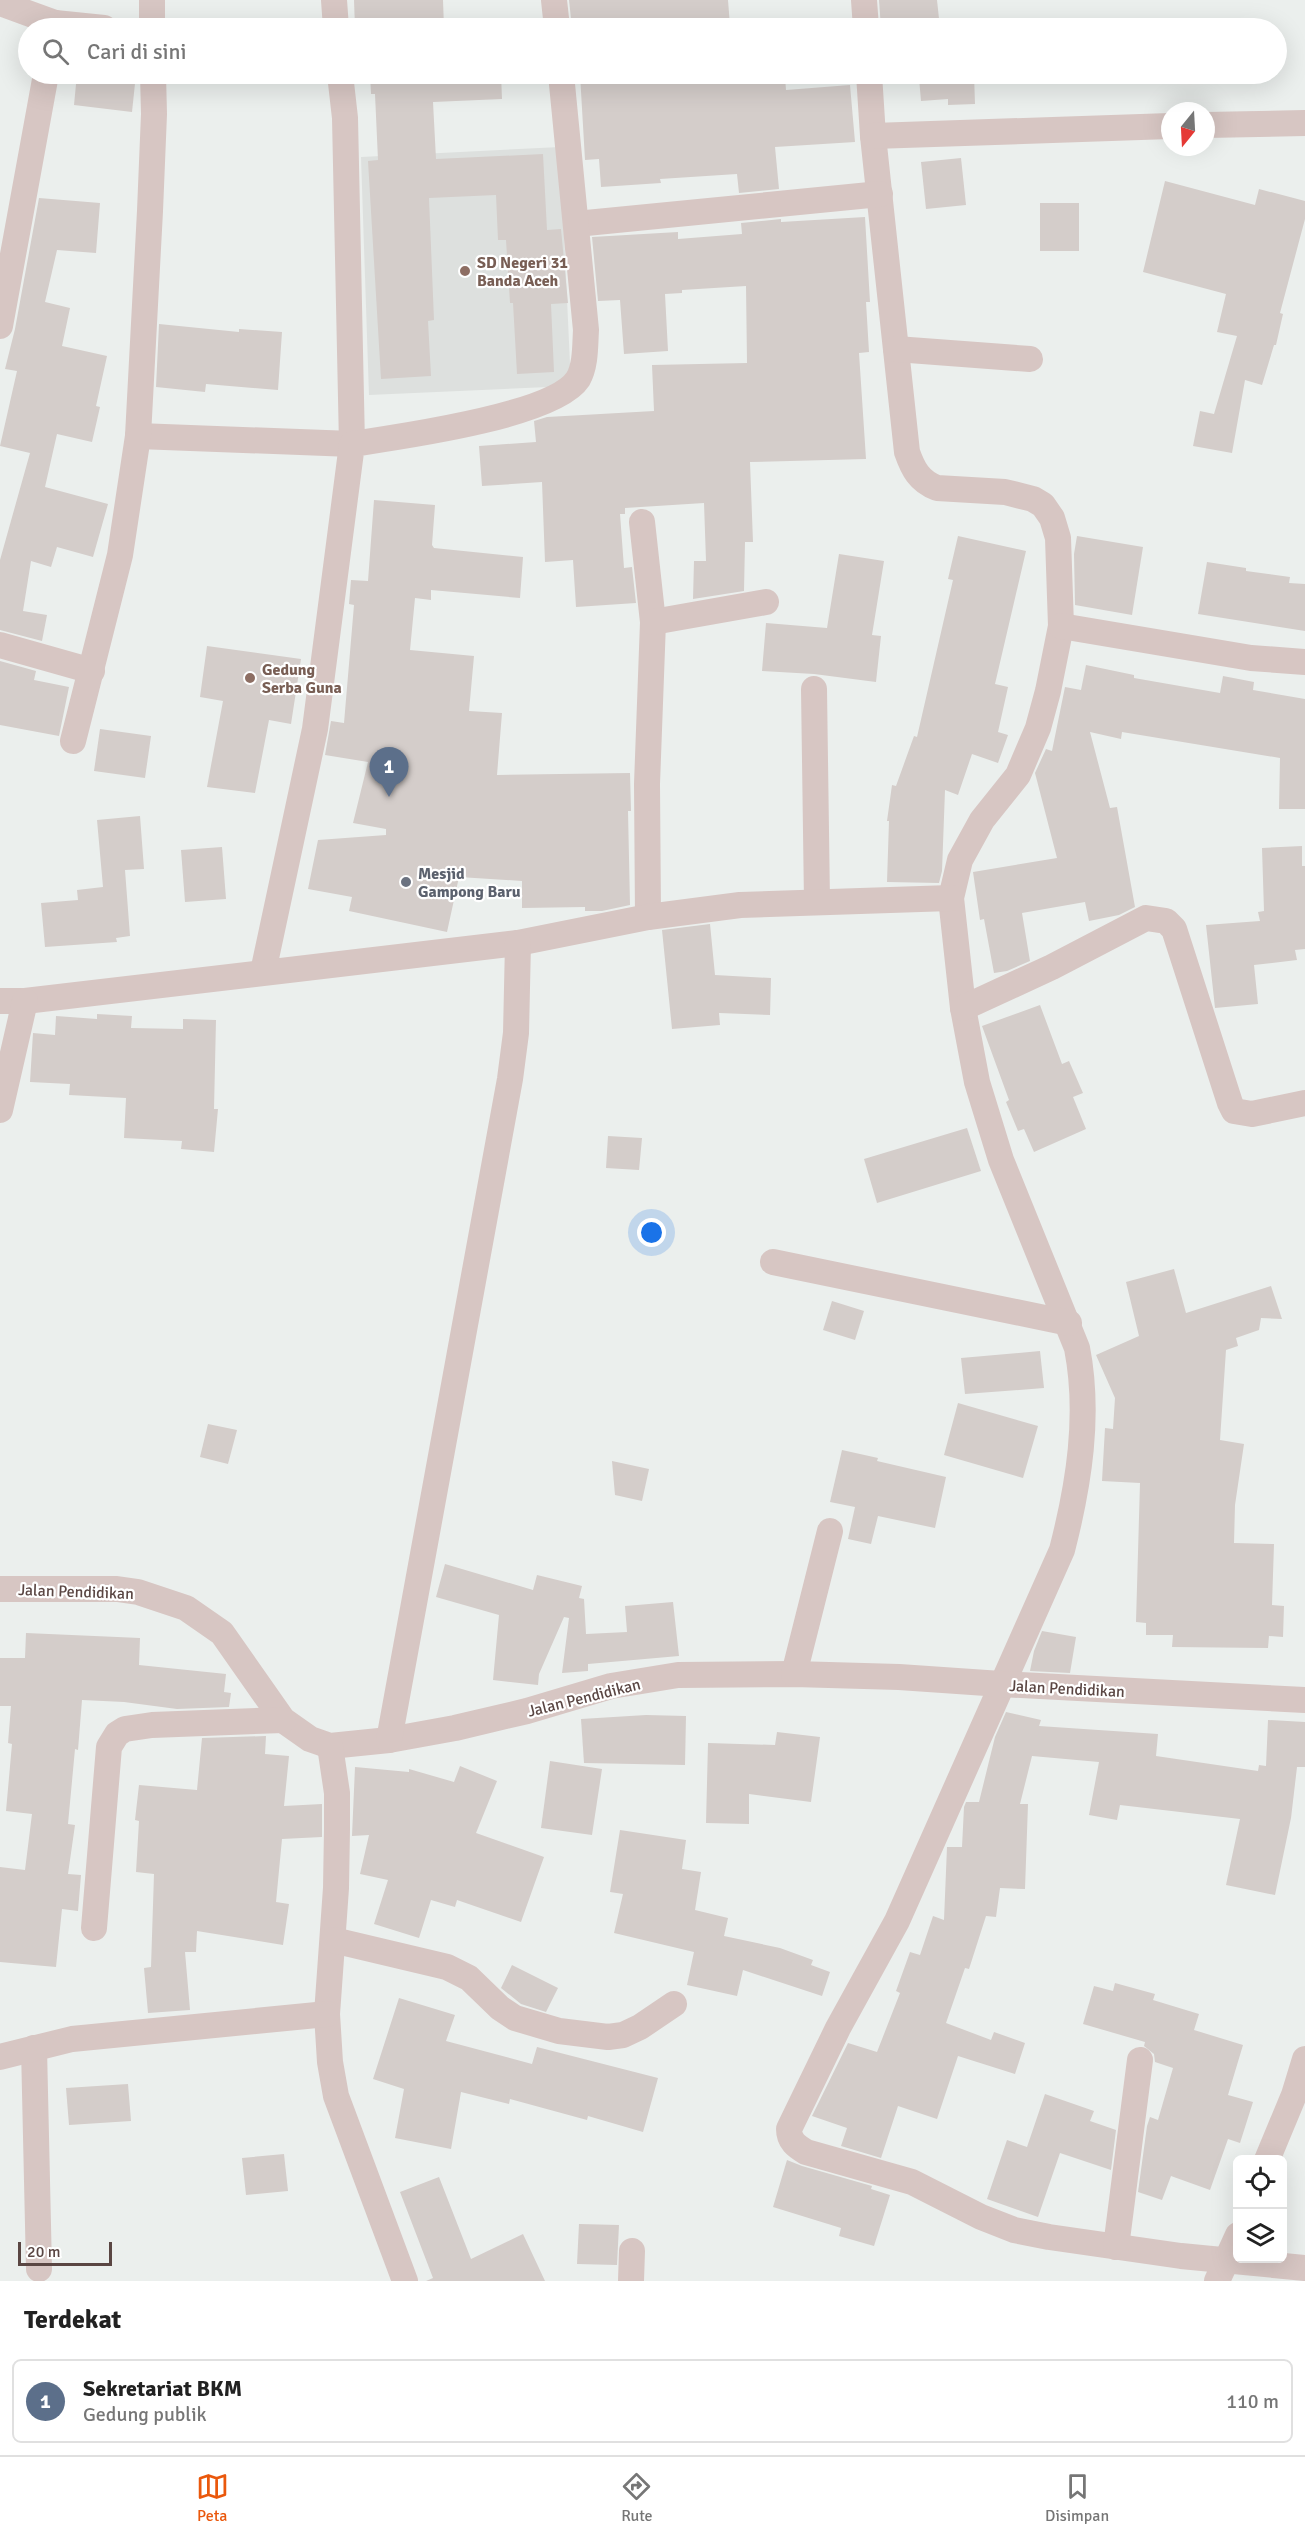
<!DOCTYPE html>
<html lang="id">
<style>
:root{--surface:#fff;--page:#f2f2f2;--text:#222;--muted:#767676;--line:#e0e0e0;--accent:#ea580c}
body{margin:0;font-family:Signika,sans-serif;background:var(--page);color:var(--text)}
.controls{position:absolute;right:18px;bottom:18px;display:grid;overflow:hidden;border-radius:9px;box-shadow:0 6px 24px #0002}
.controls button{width:54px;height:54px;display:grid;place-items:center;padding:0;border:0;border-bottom:2px solid var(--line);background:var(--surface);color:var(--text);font:30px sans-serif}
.compass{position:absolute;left:1161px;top:102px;width:54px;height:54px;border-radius:50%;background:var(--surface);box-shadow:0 6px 24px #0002;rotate:198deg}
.scale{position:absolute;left:18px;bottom:15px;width:94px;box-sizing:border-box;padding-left:6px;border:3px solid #5a4643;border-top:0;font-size:16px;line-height:21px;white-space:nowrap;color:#5a4643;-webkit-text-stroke:4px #fff;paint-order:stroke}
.you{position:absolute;left:652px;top:1233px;width:21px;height:21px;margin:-15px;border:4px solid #fff;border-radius:50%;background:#1a73e8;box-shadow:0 0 0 9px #1a73e833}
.badge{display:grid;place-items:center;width:39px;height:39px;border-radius:50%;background:var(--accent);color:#fff;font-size:20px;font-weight:700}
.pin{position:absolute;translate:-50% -50px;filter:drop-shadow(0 2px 3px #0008)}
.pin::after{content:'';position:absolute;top:32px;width:21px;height:18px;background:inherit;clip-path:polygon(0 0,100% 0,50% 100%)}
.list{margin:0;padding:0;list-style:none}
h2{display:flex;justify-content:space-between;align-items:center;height:78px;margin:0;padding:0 24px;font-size:26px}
h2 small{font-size:20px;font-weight:400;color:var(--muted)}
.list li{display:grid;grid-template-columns:39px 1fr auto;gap:18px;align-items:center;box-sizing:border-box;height:84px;margin:0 12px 12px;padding:0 12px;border:2px solid var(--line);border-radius:9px}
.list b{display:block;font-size:22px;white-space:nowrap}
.list p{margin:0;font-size:20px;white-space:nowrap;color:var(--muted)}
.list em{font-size:20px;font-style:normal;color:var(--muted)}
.icon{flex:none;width:33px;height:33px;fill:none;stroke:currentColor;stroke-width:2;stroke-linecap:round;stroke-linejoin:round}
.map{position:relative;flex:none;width:1305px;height:2281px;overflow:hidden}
.search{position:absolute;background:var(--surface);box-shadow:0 6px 24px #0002;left:18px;right:18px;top:18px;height:66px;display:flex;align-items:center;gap:15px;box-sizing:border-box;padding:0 21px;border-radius:33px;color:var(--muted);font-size:22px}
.sheet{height:174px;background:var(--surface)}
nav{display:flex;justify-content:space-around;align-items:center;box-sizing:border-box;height:84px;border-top:2px solid var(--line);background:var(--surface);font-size:16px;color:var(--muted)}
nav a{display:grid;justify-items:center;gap:3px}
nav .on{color:var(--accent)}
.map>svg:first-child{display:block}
.education{fill:#dde0de}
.building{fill:#d4cdca}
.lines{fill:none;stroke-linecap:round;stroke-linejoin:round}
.minor{stroke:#d7c6c3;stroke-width:26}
.education-dot{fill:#8d6e63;stroke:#fff;stroke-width:2}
.worship-dot{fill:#6b7280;stroke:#fff;stroke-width:2}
.labels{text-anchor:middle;stroke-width:4.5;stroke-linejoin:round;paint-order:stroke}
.education-label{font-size:16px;font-weight:bold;fill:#785e54;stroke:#fff;text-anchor:start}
.worship-label{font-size:16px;font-weight:bold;fill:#5b616d;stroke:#fff;text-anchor:start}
.street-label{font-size:16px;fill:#5a4643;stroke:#fff}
</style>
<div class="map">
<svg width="1305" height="2281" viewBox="0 0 1305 2281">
<rect width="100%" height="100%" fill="#ebefed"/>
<!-- education -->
<polygon class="education" points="560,147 571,386 369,395 361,157"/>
<!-- building -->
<g class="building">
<polygon points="354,0 443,0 444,28 355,28"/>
<polygon points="569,0 728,0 730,26 695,28 572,28"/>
<polygon points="879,0 937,0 940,28 881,28"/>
<polygon points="77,74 136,74 132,112 74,105"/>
<polygon points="370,74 501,74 502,99 433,102 436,159 543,154 547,230 561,229 568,303 551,304 554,372 517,374 513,303 510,303 506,240 498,240 496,195 429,198 434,320 428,321 431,376 381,379 368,161 378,160 375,94 371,94"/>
<polygon points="580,74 639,74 639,77 695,74 696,84 785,77 786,90 850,85 855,142 775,147 779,189 739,193 737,174 660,179 661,183 601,187 599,159 585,160"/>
<polygon points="884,74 974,74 975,104 948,105 948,99 921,101 919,78 884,80"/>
<polygon points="961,158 966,205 926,209 921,162"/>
<polygon points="1165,181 1255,205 1259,189 1305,201 1305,219 1280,313 1283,314 1276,345 1274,345 1262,385 1245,380 1232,453 1193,446 1200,411 1214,414 1237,336 1217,332 1226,294 1143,272"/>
<polygon points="39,198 100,203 96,253 57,250 45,302 70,308 62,346 107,356 96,406 100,407 92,442 57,434 45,487 108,504 93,557 57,547 51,567 31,561 23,611 47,615 42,641 0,630 0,560 30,453 0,446 17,371 5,369 15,329"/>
<rect x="1040" y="203" width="39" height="48"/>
<polygon points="865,217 870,302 866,302 869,352 859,353 866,459 750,462 753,542 745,542 744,591 693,599 694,561 706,561 704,503 625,508 625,514 620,514 624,568 632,567 636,603 576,607 573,560 545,562 542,482 482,486 479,446 536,442 534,421 547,417 654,411 652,365 747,363 746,286 682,290 682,293 665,294 668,351 624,354 620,300 598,301 592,237 678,232 678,239 742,234 741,223 781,219 781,222"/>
<polygon points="159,324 239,332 239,329 282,332 278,390 206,384 205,392 156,387"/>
<polygon points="374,500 435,505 432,545 434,548 523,557 520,598 431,590 431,600 415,598 410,650 474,656 469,711 502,713 497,775 630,773 631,811 628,811 630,905 602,911 585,911 585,907 522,908 522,881 459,877 447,932 349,911 352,897 308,889 318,840 386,835 386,829 353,823 368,762 325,755 331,721 344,723 354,605 349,604 351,580 368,581"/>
<polygon points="958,536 1026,551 995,684 1008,687 998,732 1008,735 998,763 972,754 958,795 945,790 942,871 939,883 887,882 889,821 887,821 892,785 896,786 914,736 917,737 953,580 948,579"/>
<polygon points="1077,536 1143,547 1132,615 1075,605 1074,554"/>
<polygon points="839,554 884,561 872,635 881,636 876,682 814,674 762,671 766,623 827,628"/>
<polygon points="1207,562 1246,568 1246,571 1290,577 1289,583 1305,584 1305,631 1198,614"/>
<polygon points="207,646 301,659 291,724 269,720 255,793 207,787 223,701 200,697"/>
<polygon points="0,661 36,671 34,680 69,687 59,736 0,725"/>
<polygon points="1086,665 1134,675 1134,678 1220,693 1223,676 1254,682 1253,690 1305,699 1305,809 1279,809 1280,758 1122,732 1121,739 1090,732 1110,808 1117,807 1135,907 1119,915 1089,921 1085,902 1022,913 1030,961 1007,971 994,973 984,919 980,920 973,872 1057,858 1035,773 1046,749 1052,751 1065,687 1081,690"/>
<polygon points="100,729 151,736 145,778 94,771"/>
<polygon points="140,816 144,869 125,870 130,936 116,938 117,942 45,947 41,903 78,900 77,890 103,887 97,820"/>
<polygon points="1302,846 1302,866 1305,866 1305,949 1295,950 1297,960 1254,965 1258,1004 1215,1008 1206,925 1260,921 1258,912 1264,911 1262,848"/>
<polygon points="222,847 226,899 185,902 181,850"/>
<polygon points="710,924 715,975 771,978 770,1015 719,1013 720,1025 672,1029 662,930"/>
<polygon points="1040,1005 1062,1064 1069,1061 1083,1093 1073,1097 1086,1129 1034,1152 1024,1129 1018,1131 1006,1102 1009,1100 982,1026"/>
<polygon points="97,1014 132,1016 131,1028 183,1029 183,1019 216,1020 214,1109 218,1109 214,1152 181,1149 182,1141 124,1138 126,1098 69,1095 70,1084 30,1082 33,1033 55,1035 56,1016 97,1019"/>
<polygon points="967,1128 981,1171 877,1203 864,1159"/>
<polygon points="608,1136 642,1138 639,1170 606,1168"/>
<polygon points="1174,1269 1186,1313 1271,1286 1282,1319 1261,1318 1259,1330 1236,1338 1238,1346 1226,1350 1220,1440 1244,1444 1235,1505 1234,1543 1274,1544 1272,1605 1284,1606 1283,1637 1269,1636 1268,1648 1172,1647 1173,1635 1146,1635 1146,1623 1136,1622 1140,1483 1102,1481 1105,1428 1113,1429 1115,1398 1096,1355 1139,1336 1126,1282"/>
<polygon points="832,1301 864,1311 855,1340 823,1330"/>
<polygon points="1040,1351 1044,1388 965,1394 961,1358"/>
<polygon points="958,1403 1038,1426 1023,1478 944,1455"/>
<polygon points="208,1424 237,1430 228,1464 200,1457"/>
<polygon points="842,1450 878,1458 877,1461 946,1477 935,1528 878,1516 871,1544 848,1539 855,1507 830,1502"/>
<polygon points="612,1461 649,1469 642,1501 615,1495"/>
<polygon points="445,1564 533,1590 537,1575 582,1586 579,1598 584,1599 586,1634 627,1632 625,1606 673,1602 679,1656 588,1664 588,1671 562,1673 569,1618 564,1617 539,1674 538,1685 493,1680 499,1615 436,1597"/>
<polygon points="1042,1631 1076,1637 1070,1673 1030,1671 1034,1651"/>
<polygon points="26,1633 140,1638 139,1665 226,1674 224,1692 231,1693 229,1707 177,1709 124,1702 82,1700 78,1750 75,1749 68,1824 75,1825 68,1874 81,1875 78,1911 62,1909 56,1967 0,1962 0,1867 25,1870 32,1814 6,1811 12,1744 8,1743 11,1706 0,1706 0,1658 25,1658"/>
<polygon points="1006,1712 1041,1720 1039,1726 1158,1734 1156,1756 1258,1771 1259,1765 1266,1766 1268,1720 1305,1722 1305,1767 1297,1767 1291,1818 1275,1895 1226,1885 1240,1819 1120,1805 1117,1820 1089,1815 1099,1762 1032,1756 1020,1804 1028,1804 1025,1889 1000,1888 996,1917 986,1916 969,1969 965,1968 946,2023 991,2040 994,2032 1025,2043 1015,2074 958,2056 937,2119 898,2106 881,2158 841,2146 847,2128 812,2116 848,2043 877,2052 900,1993 896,1991 910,1952 920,1955 933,1916 944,1920 947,1847 962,1847 964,1807 966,1802 979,1802 995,1737"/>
<polygon points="646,1715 686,1716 685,1765 584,1763 581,1719"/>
<polygon points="777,1732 820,1737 811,1802 749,1794 749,1824 706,1823 708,1743 775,1745"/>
<polygon points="266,1736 265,1754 289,1756 284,1806 322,1804 322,1837 282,1839 276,1902 289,1904 283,1945 197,1931 196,1952 185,1952 190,2010 148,2013 144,1968 151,1967 154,1874 136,1872 139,1821 135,1820 139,1785 197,1790 202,1738"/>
<polygon points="550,1761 602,1769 592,1835 541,1828"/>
<polygon points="460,1766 497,1781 476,1833 544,1857 521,1922 457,1900 455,1907 431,1900 419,1938 374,1924 388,1880 360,1874 369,1835 352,1836 355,1767 409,1772 409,1769 454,1782"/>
<polygon points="620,1830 686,1840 682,1869 701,1872 695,1910 728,1918 724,1936 780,1948 813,1960 811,1965 830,1972 822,1996 743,1970 737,1996 687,1985 694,1952 614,1933 623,1894 610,1892"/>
<polygon points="512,1965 558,1988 546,2012 521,2004 501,1988"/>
<polygon points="1115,1983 1155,1994 1153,2000 1199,2014 1194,2030 1243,2045 1228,2095 1253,2102 1240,2143 1228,2139 1210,2190 1171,2176 1162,2200 1138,2192 1147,2126 1150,2117 1158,2120 1173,2068 1155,2062 1154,2054 1144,2046 1145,2042 1083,2024 1094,1986 1113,1991"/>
<polygon points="399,1998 455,2015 446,2041 532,2064 537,2047 658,2078 643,2132 588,2116 587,2120 510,2099 509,2104 461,2092 451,2149 395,2138 404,2089 373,2079"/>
<polygon points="128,2084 131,2121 69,2125 66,2088"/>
<polygon points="1045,2094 1094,2111 1090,2121 1116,2130 1111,2170 1060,2153 1038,2217 987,2199 1007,2140 1027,2147"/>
<polygon points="284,2154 288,2191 246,2195 242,2158"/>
<polygon points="787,2160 802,2166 872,2186 871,2189 890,2195 874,2246 839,2236 841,2228 773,2207"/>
<polygon points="439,2177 471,2259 523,2234 545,2281 426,2281 433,2278 400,2192"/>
<polygon points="579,2224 619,2225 617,2265 577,2264"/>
</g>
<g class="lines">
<!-- minor -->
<g class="minor">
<polyline points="152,0 152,28"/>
<polyline points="334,0 336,28"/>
<polyline points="554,0 557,28"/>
<polyline points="864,0 866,28"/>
<polyline points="0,3 55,23"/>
<polyline points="54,28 55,23 104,28"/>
<path d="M869 74 873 136 907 452C913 469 919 481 937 488L1005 492 1033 499 1043 505 1052 518 1058 538 1061 626 1048 691 1038 728 1018 775 982 820 960 860 951 898 963 1008 977 1082 1001 1160 1077 1348C1090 1415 1079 1484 1062 1550L897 1921 838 2028 789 2129C789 2141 796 2146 806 2152L912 2182 981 2217 1014 2230 1049 2237 1181 2256 1305 2268"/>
<polyline points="1206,125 1305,123"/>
<polyline points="873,136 1170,126"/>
<polyline points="576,224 880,194"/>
<polyline points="0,326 46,74"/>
<polyline points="896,349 1030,359"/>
<polyline points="138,436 352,444 345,118 340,74"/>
<polyline points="642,522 653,622 647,784 648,917"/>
<polyline points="653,622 766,602"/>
<polyline points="1061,626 1251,658 1305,662"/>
<polyline points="0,645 92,671"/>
<polyline points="814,689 817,902"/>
<polyline points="73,741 120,555 138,436 150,211 154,114 153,74"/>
<path d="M263 972 315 729 352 444C398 437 554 416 578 379 586 365 585 345 586 330L561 74"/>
<polyline points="0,1001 25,1001 518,943 648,917 740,905 951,898"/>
<polyline points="963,1008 1052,967 1146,918 1166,921 1174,929 1230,1103 1234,1111 1252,1114 1305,1103"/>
<polyline points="0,1110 25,1001"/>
<polyline points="773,1262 1069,1323"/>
<polyline points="0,1589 117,1589 138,1592 186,1608 222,1633 283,1720 310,1739 330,1746 389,1740 455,1728 527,1711 611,1686 678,1675 794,1674 899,1677 1001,1684 1305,1700"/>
<polyline points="794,1674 830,1531"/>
<polyline points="389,1740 510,1079 516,1033 518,943"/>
<polyline points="330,1746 337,1793 337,1829 336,1888 327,2014 330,2062 336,2096 405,2281"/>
<polyline points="94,1928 109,1747 117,1734 125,1729 152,1725 283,1720"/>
<polyline points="333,1940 447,1967 469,1978 500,2008 515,2018 559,2031 608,2037 623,2035 640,2027 674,2004"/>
<polyline points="34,2048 39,2269"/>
<polyline points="0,2057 72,2039 327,2014"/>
<polyline points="1267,2160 1294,2095 1305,2059"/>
<polyline points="1116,2247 1140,2060"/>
<polyline points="631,2281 632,2251"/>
<polyline points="1217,2281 1238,2235"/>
</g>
</g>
<!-- markers -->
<g class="education-dot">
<circle cx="465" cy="271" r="6"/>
<circle cx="250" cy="678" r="6"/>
</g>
<circle class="worship-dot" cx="406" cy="882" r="6"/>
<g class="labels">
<!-- education labels -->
<g class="education-label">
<text x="477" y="268">SD Negeri 31<tspan x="477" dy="18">Banda Aceh</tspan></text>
<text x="262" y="675">Gedung<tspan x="262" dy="18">Serba Guna</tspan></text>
</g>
<!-- worship labels -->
<g class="worship-label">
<text x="418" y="879">Mesjid<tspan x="418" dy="18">Gampong Baru</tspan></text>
</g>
<!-- street labels -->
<g class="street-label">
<text transform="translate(76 1591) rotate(2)" y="6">Jalan Pendidikan</text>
<text transform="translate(1067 1688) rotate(3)" y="6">Jalan Pendidikan</text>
<text transform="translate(584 1697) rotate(-14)" y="6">Jalan Pendidikan</text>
</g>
</g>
</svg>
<div class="controls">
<button><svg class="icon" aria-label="locate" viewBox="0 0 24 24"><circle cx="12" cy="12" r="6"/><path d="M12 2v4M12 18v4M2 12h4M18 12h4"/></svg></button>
<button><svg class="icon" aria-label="layers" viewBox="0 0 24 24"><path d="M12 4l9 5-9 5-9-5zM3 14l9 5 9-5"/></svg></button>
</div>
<svg class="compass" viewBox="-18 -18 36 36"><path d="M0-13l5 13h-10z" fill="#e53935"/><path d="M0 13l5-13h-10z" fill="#767676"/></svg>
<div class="scale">20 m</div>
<div class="you"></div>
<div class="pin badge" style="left:389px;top:797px;background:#5c6f8a">1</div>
<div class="search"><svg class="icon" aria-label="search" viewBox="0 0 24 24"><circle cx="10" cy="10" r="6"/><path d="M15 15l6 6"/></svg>Cari di sini</div>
</div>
<section class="sheet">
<h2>Terdekat<small></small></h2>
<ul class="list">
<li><span class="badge" style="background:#5c6f8a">1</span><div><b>Sekretariat BKM</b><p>Gedung publik</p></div><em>110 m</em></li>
</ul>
</section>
<nav>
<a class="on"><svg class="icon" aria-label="map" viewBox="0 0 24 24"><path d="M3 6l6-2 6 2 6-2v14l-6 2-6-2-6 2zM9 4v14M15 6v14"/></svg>Peta</a>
<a><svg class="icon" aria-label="directions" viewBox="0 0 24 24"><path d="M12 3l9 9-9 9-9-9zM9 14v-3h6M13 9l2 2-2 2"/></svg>Rute</a>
<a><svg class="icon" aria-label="saved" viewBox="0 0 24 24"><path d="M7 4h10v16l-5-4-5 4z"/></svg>Disimpan</a>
</nav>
